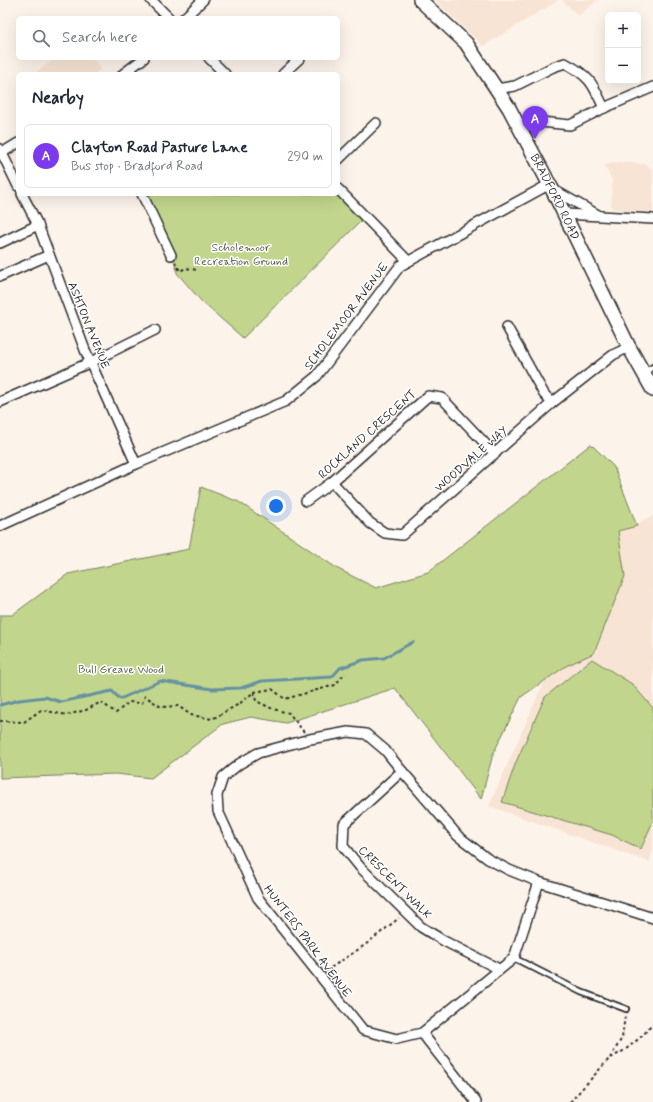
<!DOCTYPE html>
<meta charset="utf-8">
<style>
:root{--surface:#fff;--page:#f6f6f7;--text:#1f2937;--muted:#747a83;--line:#e0e1e3;--accent:#7c3aed}
body{margin:0;font-family:Mynerve,sans-serif;background:var(--page);color:var(--text)}
.controls{position:absolute;right:12px;top:12px;display:grid;overflow:hidden;border-radius:6px;box-shadow:0 4px 16px #0002}
.controls button{width:36px;height:36px;display:grid;place-items:center;padding:0;border:0;border-bottom:1px solid var(--line);background:var(--surface);color:var(--text);font:20px sans-serif}
.you{position:absolute;left:276px;top:506px;width:14px;height:14px;margin:-10px;border:3px solid #fff;border-radius:50%;background:#1a73e8;box-shadow:0 0 0 6px #1a73e833}
.badge{display:grid;place-items:center;width:26px;height:26px;border-radius:50%;background:var(--accent);color:#fff;font-size:13px;font-weight:700}
.pin{position:absolute;translate:-50% -33px;filter:drop-shadow(0 1px 2px #0008)}
.pin::after{content:'';position:absolute;top:21px;width:14px;height:12px;background:inherit;clip-path:polygon(0 0,100% 0,50% 100%)}
.list{margin:0;padding:0;list-style:none}
h2{display:flex;justify-content:space-between;align-items:center;height:52px;margin:0;padding:0 16px;font-size:17px}
h2 small{font-size:13px;font-weight:400;color:var(--muted)}
.list li{display:grid;grid-template-columns:26px 1fr auto;gap:12px;align-items:center;box-sizing:border-box;height:64px;margin:0 8px 8px;padding:0 8px;border:1px solid var(--line);border-radius:6px}
.list b{display:block;font-size:15px;white-space:nowrap}
.list p{margin:0;font-size:13px;white-space:nowrap;color:var(--muted)}
.list em{font-size:13px;font-style:normal;color:var(--muted)}
.icon{flex:none;width:22px;height:22px;fill:none;stroke:currentColor;stroke-width:2;stroke-linecap:round;stroke-linejoin:round}
.map{position:relative;flex:none;width:653px;height:1102px;overflow:hidden}
.search{position:absolute;background:var(--surface);box-shadow:0 4px 16px #0002;left:16px;top:16px;width:324px;height:44px;display:flex;align-items:center;gap:10px;box-sizing:border-box;padding:0 14px;border-radius:6px;color:var(--muted);font-size:15px}
.panel{position:absolute;background:var(--surface);box-shadow:0 4px 16px #0002;left:16px;top:72px;width:324px;height:124px;border-radius:6px}
.map>svg:first-child{display:block}
.built{fill:#f8e4d4}
.green{fill:#c1d68c;stroke:#76805c}
.lines{fill:none;stroke-linecap:round;stroke-linejoin:round}
.stream{stroke:#6691a1;stroke-width:3}
.lane-casing{stroke:#2b2b2b;stroke-width:8}
.street-casing{stroke:#2b2b2b;stroke-width:12}
.secondary-casing{stroke:#2b2b2b;stroke-width:16}
.path{stroke:#2b2b2b;stroke-width:2;stroke-dasharray:3 3;stroke-linecap:butt}
.lane{stroke:#fff;stroke-width:4.5}
.street{stroke:#fff;stroke-width:9}
.secondary{stroke:#fff;stroke-width:13}
.labels{text-anchor:middle;stroke-width:3;stroke-linejoin:round;paint-order:stroke}
.street-label{font-size:12px;fill:#2b2b2b;stroke:#fff}
.park-label{font-size:12px;fill:#585e48;stroke:#fff}
</style>
<div class="map">
<svg width="653" height="1102" viewBox="0 0 653 1102">
<rect width="100%" height="100%" fill="#fcf3eb"/>
<filter id="ink" filterUnits="userSpaceOnUse"><feTurbulence type="fractalNoise" baseFrequency=".025" numOctaves="2"/><feDisplacementMap in="SourceGraphic" scale="8" xChannelSelector="R" yChannelSelector="G"/><feConvolveMatrix kernelMatrix="1 2 1 2 8 2 1 2 1" color-interpolation-filters="sRGB"/></filter>
<g filter="url(#ink)">
<!-- built -->
<g class="built">
<polygon points="435,0 559,0 483,46"/>
<polygon points="562,0 598,0 578,16"/>
<polygon points="56,58 91,58 102,68 94,74 34,74"/>
<polygon points="619,162 646,164 653,170 653,212 627,211 611,208 612,194 612,180 604,165"/>
<polygon points="653,516 653,850 649,862 489,806 551,666 614,533"/>
</g>
<!-- green -->
<g class="green">
<polygon points="145,194 336,194 362,220 243,338 202,302 177,273 174,256"/>
<polygon points="591,444 614,467 637,526 618,531 625,576 594,653 566,666 521,697 493,754 481,799 395,688 286,723 251,717 223,724 151,778 116,774 0,778 0,615 12,615 68,574 189,549 201,487 239,502 338,569 376,588 428,572"/>
<polygon points="592,659 632,684 653,708 653,821 641,849 612,835 502,802 516,762 545,697"/>
</g>
<g class="lines">
<!-- stream -->
<polyline class="stream" points="0,705 19,700 45,697 61,702 112,691 120,699 160,681 212,689 241,688 262,681 332,677 340,668 363,660 384,658 413,642"/>
<defs>
<g id="lane">
<polyline points="645,372 653,367"/>
<polyline points="514,958 581,992 626,1009"/>
</g>
<g id="street">
<polyline points="151,0 169,18"/>
<polyline points="184,18 203,0"/>
<polyline points="209,58 225,74"/>
<polyline points="123,74 144,58"/>
<polyline points="283,74 300,58"/>
<path d="M496 89 515 86 553 67 565 63C590 76 593 84 604 108L570 125 541 122H528L519 127"/>
<polyline points="604,108 653,87"/>
<polyline points="0,149 18,186"/>
<polyline points="0,154 18,143"/>
<polyline points="338,160 376,123"/>
<polyline points="338,189 408,261"/>
<polyline points="552,189 598,215"/>
<polyline points="22,194 38,225 85,350 136,464"/>
<polyline points="142,194 171,255"/>
<polyline points="565,214 653,219"/>
<polyline points="0,243 38,225"/>
<polyline points="1,276 49,255"/>
<polyline points="507,327 544,394 552,403"/>
<polyline points="0,402 91,362 155,330"/>
<polyline points="332,482 370,523 385,533 402,535 552,403 613,355 629,347"/>
<polyline points="306,501 332,482 428,396 442,398 495,454"/>
<polyline points="0,526 136,464 286,401 317,376 400,266 550,184"/>
<polyline points="402,771 344,824 343,846 360,867 421,927 444,941 499,969"/>
<polyline points="539,882 514,958 422,1033 397,1039 363,1030 258,898 218,811 217,795 223,777 239,764 258,753 310,739 348,732 366,734 385,750 402,771 458,836 488,859 509,870 539,882 653,918"/>
<polyline points="422,1033 476,1102"/>
</g>
<g id="secondary">
<path id="s1" d="M420 0 466 43 509 108 552 189 629 347 653 390"/>
</g>
</defs>
<!-- lane casing -->
<use href="#lane" class="lane-casing"/>
<!-- street casing -->
<use href="#street" class="street-casing"/>
<!-- secondary casing -->
<use href="#secondary" class="secondary-casing"/>
<!-- path -->
<g class="path">
<polyline points="175,262 180,271 186,268 198,270"/>
<polyline points="254,692 256,701 273,709 289,713 304,732"/>
<polyline points="0,721 24,722 41,710 67,715 86,710 101,702 116,713 129,702 142,703 145,696 161,707 178,706 191,715 212,719 239,704 254,692 272,689 285,699 335,685 345,673"/>
<polyline points="326,971 365,945 399,918"/>
<polyline points="610,1058 622,1038 625,1016"/>
<polyline points="570,1102 609,1059 625,1050 642,1036 653,1024"/>
</g>
<!-- lane -->
<use href="#lane" class="lane"/>
<!-- street -->
<use href="#street" class="street"/>
<!-- secondary -->
<use href="#secondary" class="secondary"/>
</g>
</g>
<g class="labels">
<!-- street labels -->
<g class="street-label">
<text dy="4" stroke="none"><textPath href="#s1" startOffset="241">BRADFORD ROAD</textPath></text>
<text transform="translate(346 316) rotate(-53)" y="4">SCHOLEMOOR AVENUE</text>
<text transform="translate(89 325) rotate(68)" y="4">ASHTON AVENUE</text>
<text transform="translate(367 434) rotate(-42)" y="4">ROCKLAND CRESCENT</text>
<text transform="translate(471 459) rotate(-41)" y="4">WOODVALE WAY</text>
<text transform="translate(395 882) rotate(45)" y="4">CRESCENT WALK</text>
<text transform="translate(308 941) rotate(53)" y="4">HUNTERS PARK AVENUE</text>
</g>
<!-- park labels -->
<g class="park-label">
<text x="241" y="251">Scholemoor<tspan x="241" dy="14">Recreation Ground</tspan></text>
<text x="121" y="673">Bull Greave Wood</text>
</g>
</g>
</svg>
<div class="controls">
<button>+</button>
<button>−</button>
</div>
<div class="you"></div>
<div class="pin badge" style="left:535px;top:139px">A</div>
<div class="search"><svg class="icon" aria-label="search" viewBox="0 0 24 24"><circle cx="10" cy="10" r="6"/><path d="M15 15l6 6"/></svg>Search here</div>
<section class="panel">
<h2>Nearby<small></small></h2>
<ul class="list">
<li><span class="badge">A</span><div><b>Clayton Road Pasture Lane</b><p>Bus stop · Bradford Road</p></div><em>290 m</em></li>
</ul>
</section>
</div>
